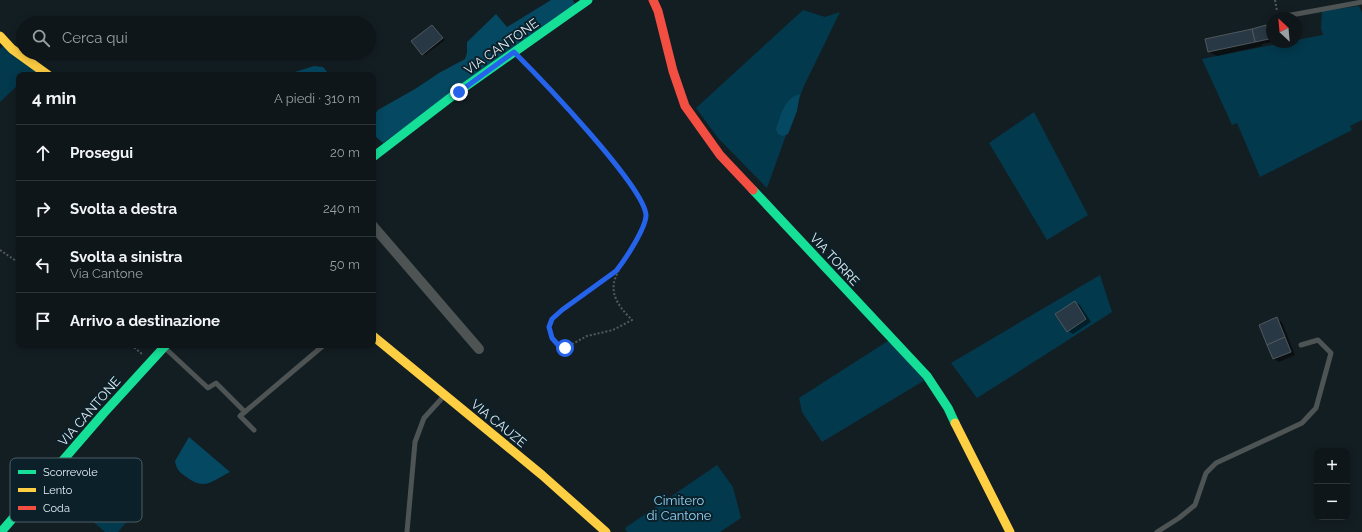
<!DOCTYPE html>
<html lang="it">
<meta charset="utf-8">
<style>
:root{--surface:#0e161a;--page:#1c2327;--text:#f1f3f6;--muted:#9b9fa2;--line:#2e3539}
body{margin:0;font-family:Raleway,sans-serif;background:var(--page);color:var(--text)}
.controls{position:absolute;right:12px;bottom:12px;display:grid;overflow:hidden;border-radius:8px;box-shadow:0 2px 10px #0003}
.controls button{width:36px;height:36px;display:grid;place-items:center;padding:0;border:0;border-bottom:1px solid var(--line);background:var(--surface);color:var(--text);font:20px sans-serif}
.compass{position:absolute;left:1266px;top:12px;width:36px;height:36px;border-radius:50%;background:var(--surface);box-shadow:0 2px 10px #0003;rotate:334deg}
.stop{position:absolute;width:12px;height:12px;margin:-9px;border:3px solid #2563eb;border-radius:50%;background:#fff}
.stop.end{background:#2563eb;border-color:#fff;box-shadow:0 1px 4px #0008}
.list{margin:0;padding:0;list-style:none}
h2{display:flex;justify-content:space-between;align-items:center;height:52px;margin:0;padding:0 16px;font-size:17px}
h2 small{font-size:13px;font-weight:400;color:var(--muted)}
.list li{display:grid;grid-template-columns:26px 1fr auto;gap:12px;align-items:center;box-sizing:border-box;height:56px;padding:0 16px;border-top:1px solid var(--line)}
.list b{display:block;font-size:15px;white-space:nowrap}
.list p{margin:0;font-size:13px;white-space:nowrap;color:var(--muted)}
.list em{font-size:13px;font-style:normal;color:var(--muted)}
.icon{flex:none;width:22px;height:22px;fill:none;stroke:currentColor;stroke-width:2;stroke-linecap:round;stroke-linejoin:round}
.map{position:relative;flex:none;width:1362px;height:532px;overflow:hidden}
.search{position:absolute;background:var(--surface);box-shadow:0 2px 10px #0003;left:16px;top:16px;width:360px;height:44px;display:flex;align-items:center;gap:10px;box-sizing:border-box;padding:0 14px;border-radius:22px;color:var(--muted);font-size:15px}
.panel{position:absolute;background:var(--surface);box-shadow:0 2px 10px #0003;left:16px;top:72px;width:360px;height:276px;border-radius:8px}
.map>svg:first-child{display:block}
.green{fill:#03394d}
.forest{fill:#054862}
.shadow{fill:#0007}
.building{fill:#293845;stroke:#50585d}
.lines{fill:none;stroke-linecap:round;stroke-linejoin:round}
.path{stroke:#53595b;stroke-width:2;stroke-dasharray:2 2;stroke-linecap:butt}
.lane{stroke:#4e5353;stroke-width:5}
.street{stroke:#4e5353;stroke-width:10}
.fast{stroke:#16e098;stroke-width:9}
.slow{stroke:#ffcf43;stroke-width:9}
.jam{stroke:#f24e42;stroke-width:9}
.route{stroke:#2563eb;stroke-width:5}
.labels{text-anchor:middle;stroke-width:4;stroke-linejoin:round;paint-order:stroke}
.street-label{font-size:13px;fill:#e3eff6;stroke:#0c202a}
.park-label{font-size:13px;fill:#92d1f2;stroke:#0c202a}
.key{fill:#0c202a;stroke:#4c5e67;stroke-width:1}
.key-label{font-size:11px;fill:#e3eff6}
</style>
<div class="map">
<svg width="1362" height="532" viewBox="0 0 1362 532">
<rect width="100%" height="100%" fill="#131e23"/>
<!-- green -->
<g class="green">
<polygon points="1359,6 1362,13 1362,120 1350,126 1352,130 1260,177 1237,123 1232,125 1202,59 1287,42 1296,42 1296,40 1323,35 1321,28 1322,11"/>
<polygon points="803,10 825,17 840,12 803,88 767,188 718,138 696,108"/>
<polygon points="4,45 39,70 31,75 19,75 19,84 0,102 0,49"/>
<polygon points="1034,112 1088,215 1047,240 989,143"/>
<polygon points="1100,275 1112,312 977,398 951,363"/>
<polygon points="891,339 925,380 822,442 802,412 799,398"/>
<polygon points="717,465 733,487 741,518 720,532 627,532 625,528"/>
<polygon points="123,489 142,504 118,532 105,532 91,520 99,511"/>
</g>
<!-- forest -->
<g class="forest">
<polygon points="551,0 573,0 575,5 383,143 374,135 373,117 378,110 415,89 439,73 465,59 467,53 467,42 496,14 507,27"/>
<polygon points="314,66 323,67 328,73 328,75 291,75 295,72"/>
<path d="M800 94 797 111 788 134 783 136 778 134 776 129C781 115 784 98 800 94Z"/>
<path d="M189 437 230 472C210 482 205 491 185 476 179 472 176 468 175 461Z"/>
</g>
<!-- shadow -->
<g class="shadow">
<polygon points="433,26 445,40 425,55 423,54"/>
<polygon points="1266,27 1271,30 1272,42 1262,44 1262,46 1217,56 1209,52"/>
<polygon points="1075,302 1080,305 1091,322 1073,334 1068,331"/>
<polygon points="1277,319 1282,322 1295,355 1279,362 1274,359"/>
</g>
<!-- building -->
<g class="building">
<polygon points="432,25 443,38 422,55 411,41"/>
<polygon points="1266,25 1269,39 1255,42 1252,29"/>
<polygon points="1252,29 1255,42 1208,52 1205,39"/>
<polygon points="1075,301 1086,319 1067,332 1055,314"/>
<polygon points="1277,317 1285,337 1267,345 1259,325"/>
<polygon points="1285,337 1291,352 1273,359 1267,345"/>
</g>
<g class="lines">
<!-- path -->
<g class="path">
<polyline points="1275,0 1277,11"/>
<path d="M522 61C545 83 567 108 588 133 603 150 644 193 646 215 647 228 625 260 616 271L562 310 552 319 549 327 553 338 559 346 565 348 587 336 613 330 632 320C623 311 611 298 614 283 615 276 620 269 623 262"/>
<polyline points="0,250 19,263"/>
<polyline points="131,345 142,354"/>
</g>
<!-- lane -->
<g class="lane">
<polyline points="1275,18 1362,2"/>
<polyline points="165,348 208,388 216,383 245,412"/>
<polyline points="254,430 240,416 324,345"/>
<polyline points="407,532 415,442 424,418 444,396"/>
<polyline points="1157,532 1179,518 1195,505 1206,473 1216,463 1302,423 1316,408 1331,353 1318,340 1301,345"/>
</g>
<!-- street -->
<polyline class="street" points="373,226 479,349"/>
<!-- fast -->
<g class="fast">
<polyline points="373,157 459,91 588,0"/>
<polyline points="753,190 927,376 948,408 955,423"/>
<polyline points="1,532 103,414 166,345"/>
</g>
<!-- slow -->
<g class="slow">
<polyline points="0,36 12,49 48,75"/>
<polyline points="373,336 542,475 606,532"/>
<polyline points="955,423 1010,532"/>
</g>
<!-- jam -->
<polyline class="jam" points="653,0 658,11 673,71 685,106 720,155 753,190"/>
</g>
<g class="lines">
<!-- route -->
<path class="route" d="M459 92 514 52C539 77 644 186 646 215 646 228 625 260 616 271L562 310 552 319 549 327 552 338 559 346 565 348"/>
</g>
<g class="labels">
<!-- street labels -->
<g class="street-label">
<text transform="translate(501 46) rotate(-35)" y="5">VIA CANTONE</text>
<text transform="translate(835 259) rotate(47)" y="5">VIA TORRE</text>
<text transform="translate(89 411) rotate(-49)" y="5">VIA CANTONE</text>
<text transform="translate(499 423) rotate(39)" y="5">VIA CAUZE</text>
</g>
<!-- park labels -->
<g class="park-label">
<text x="679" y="505">Cimitero<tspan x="679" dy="15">di Cantone</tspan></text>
</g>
</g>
<!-- legend -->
<rect x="10" y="458" width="132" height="64" rx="6" class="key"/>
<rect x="18" y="470" width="18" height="4" fill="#16e098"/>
<rect x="18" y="488" width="18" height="4" fill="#ffcf43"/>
<rect x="18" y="506" width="18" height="4" fill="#f24e42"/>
<g class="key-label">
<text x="43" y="476">Scorrevole</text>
<text x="43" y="494">Lento</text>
<text x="43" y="512">Coda</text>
</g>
</svg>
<div class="controls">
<button>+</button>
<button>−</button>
</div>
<svg class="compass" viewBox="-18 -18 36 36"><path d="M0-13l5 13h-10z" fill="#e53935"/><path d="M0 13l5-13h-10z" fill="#9b9fa2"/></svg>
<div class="stop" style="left:565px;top:348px"></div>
<div class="stop end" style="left:459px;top:92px"></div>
<div class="search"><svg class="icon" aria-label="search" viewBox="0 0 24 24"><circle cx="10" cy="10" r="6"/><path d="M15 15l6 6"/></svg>Cerca qui</div>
<section class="panel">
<h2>4 min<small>A piedi · 310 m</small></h2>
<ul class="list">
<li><svg class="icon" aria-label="ahead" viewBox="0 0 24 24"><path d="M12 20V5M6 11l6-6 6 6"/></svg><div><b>Prosegui</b></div><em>20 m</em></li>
<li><svg class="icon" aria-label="right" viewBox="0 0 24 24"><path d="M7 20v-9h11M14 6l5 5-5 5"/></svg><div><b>Svolta a destra</b></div><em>240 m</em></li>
<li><svg class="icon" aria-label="left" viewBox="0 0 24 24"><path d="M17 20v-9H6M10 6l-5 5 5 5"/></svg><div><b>Svolta a sinistra</b><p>Via Cantone</p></div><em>50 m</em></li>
<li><svg class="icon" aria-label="arrive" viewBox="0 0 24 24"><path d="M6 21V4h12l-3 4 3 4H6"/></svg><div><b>Arrivo a destinazione</b></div></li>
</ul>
</section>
</div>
